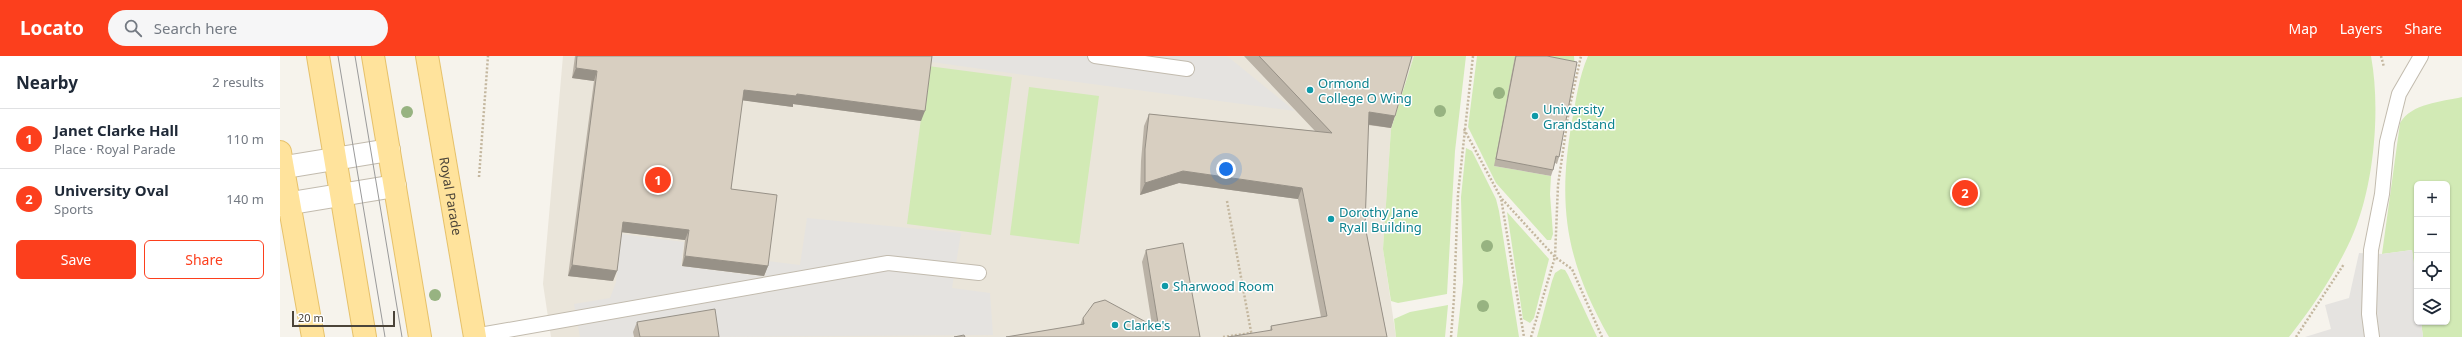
<!DOCTYPE html>
<meta charset="utf-8">
<style>
:root{--surface:#fff;--page:#f6f6f7;--text:#1f2937;--muted:#747a83;--line:#e0e1e3;--accent:#fc3f1d}
body{margin:0;font-family:"Noto Sans",sans-serif;background:var(--page);color:var(--text)}
.controls{position:absolute;right:12px;bottom:12px;display:grid;overflow:hidden;border-radius:6px;box-shadow:0 1px 3px #0004}
.controls button{width:36px;height:36px;display:grid;place-items:center;padding:0;border:0;border-bottom:1px solid var(--line);background:var(--surface);color:var(--text);font:20px sans-serif}
.scale{position:absolute;left:12px;bottom:10px;width:103px;box-sizing:border-box;padding-left:4px;border:2px solid #4b4439;border-top:0;font-size:11px;line-height:14px;white-space:nowrap;color:#4b4439;-webkit-text-stroke:3px #fff;paint-order:stroke}
.you{position:absolute;left:946px;top:113px;width:14px;height:14px;margin:-10px;border:3px solid #fff;border-radius:50%;background:#1a73e8;box-shadow:0 0 0 6px #1a73e833}
.badge{display:grid;place-items:center;width:26px;height:26px;border-radius:50%;background:var(--accent);color:#fff;font-size:13px;font-weight:700}
.pin{position:absolute;translate:-50% -50%;border:2px solid #fff;box-shadow:0 1px 4px #0006}
.list{margin:0;padding:0;list-style:none}
h2{display:flex;justify-content:space-between;align-items:center;height:52px;margin:0;padding:0 16px;font-size:17px}
h2 small{font-size:13px;font-weight:400;color:var(--muted)}
.list li{display:grid;grid-template-columns:26px 1fr auto;gap:12px;align-items:center;box-sizing:border-box;height:60px;padding:0 16px;border-top:1px solid var(--line)}
.list b{display:block;font-size:15px;white-space:nowrap}
.list p{margin:0;font-size:13px;white-space:nowrap;color:var(--muted)}
.list em{font-size:13px;font-style:normal;color:var(--muted)}
.actions{display:flex;gap:8px;padding:12px 16px}
.actions a{flex:1;padding:9px 0;border:1px solid var(--accent);border-radius:6px;text-align:center;font-size:14px;color:var(--accent)}
.actions .main{background:var(--accent);color:#fff}
.icon{flex:none;width:22px;height:22px;fill:none;stroke:currentColor;stroke-width:2;stroke-linecap:round;stroke-linejoin:round}
.map{position:relative;flex:none;width:2182px;height:281px;overflow:hidden}
header{display:flex;align-items:center;gap:24px;box-sizing:border-box;height:56px;padding:0 20px;background:var(--accent);color:#fff}
header strong{font-size:19px}
nav{display:flex;gap:22px;margin-inline-start:auto;font-size:14px}
.search{width:280px;height:36px;background:var(--page);display:flex;align-items:center;gap:10px;box-sizing:border-box;padding:0 14px;border-radius:22px;color:var(--muted);font-size:15px}
main{display:flex}
aside{flex:1;background:var(--surface)}
.map>svg:first-child{display:block}
.residential{fill:#eae5da}
.green{fill:#d2eab5}
.parking{fill:#e5e3e0}
.lines{fill:none;stroke-linecap:round;stroke-linejoin:round}
.lane-casing{stroke:#c2bbae;stroke-width:16}
.street-casing{stroke:#c2bbae;stroke-width:24}
.primary-casing{stroke:#e6c16a;stroke-width:24}
.path{stroke:#c4b79f;stroke-width:2.5;stroke-dasharray:2 2;stroke-linecap:butt}
.lane{stroke:#fff;stroke-width:14}
.street{stroke:#fff;stroke-width:22}
.primary{stroke:#ffe39c;stroke-width:22}
.tram{stroke:#9a9a9a;stroke-width:1}
.tree{fill:#97b381}
.wall{fill:#bab2a6}
.shaded-wall{fill:#979187}
.building{fill:#d8cfc1;stroke:#979187}
.culture-dot{fill:#0f9aa8;stroke:#fff;stroke-width:1.5}
.labels{text-anchor:middle;stroke-width:3;stroke-linejoin:round;paint-order:stroke}
.culture-label{font-size:13px;fill:#0d838f;stroke:#fff;text-anchor:start}
.street-label{font-size:13px;fill:#4b4439;stroke:#fff}
</style>
<header>
<strong>Locato</strong>
<div class="search"><svg class="icon" aria-label="search" viewBox="0 0 24 24"><circle cx="10" cy="10" r="6"/><path d="M15 15l6 6"/></svg>Search here</div>
<nav><a>Map</a><a>Layers</a><a>Share</a></nav>
</header>
<main>
<aside>
<h2>Nearby<small>2 results</small></h2>
<ul class="list">
<li><span class="badge">1</span><div><b>Janet Clarke Hall</b><p>Place · Royal Parade</p></div><em>110 m</em></li>
<li><span class="badge">2</span><div><b>University Oval</b><p>Sports</p></div><em>140 m</em></li>
</ul>
<div class="actions"><a class="main">Save</a><a>Share</a></div>
</aside>
<div class="map">
<svg width="2182" height="281" viewBox="0 0 2182 281">
<rect width="100%" height="100%" fill="#f6f3ec"/>
<!-- residential -->
<polygon class="residential" points="283,0 1134,0 1111,73 1103,193 1116,281 271,281 263,228"/>
<!-- green -->
<g class="green">
<polygon points="1134,0 1186,0 1175,95 1167,238 1118,247 1111,245 1103,193 1111,73"/>
<polygon points="1197,0 1294,0 1295,12 1214,110 1271,120 1270,138 1273,178 1271,184 1267,184 1216,127 1188,71"/>
<path d="M1308 0H2091C2101 54 2094 133 2071 183 2055 218 2032 252 2009 281H1329C1286 205 1277 151 1292 65 1296 44 1299 20 1308 0Z"/>
<polygon points="648,10 732,21 711,179 627,168"/>
<polygon points="749,31 819,40 799,188 730,179"/>
<path d="M2182 41V281H2143L2141 266H2167V128H2137V234L2132 194 2102 198 2120 67C2132 47 2161 46 2182 41Z"/>
<polygon points="1186,92 1192,95 1216,143 1219,155 1239,281 1177,281 1183,226 1181,141"/>
<polygon points="1227,156 1269,203 1254,262 1250,267 1243,263"/>
<polygon points="1281,213 1285,214 1288,219 1317,281 1257,281 1272,225 1275,217"/>
<polygon points="1168,249 1165,281 1116,281 1114,263 1130,256"/>
</g>
<!-- parking -->
<g class="parking">
<polygon points="609,0 947,0 1015,55 737,18"/>
<polygon points="527,162 681,177 672,232 710,237 713,279 420,281 418,269 351,281 300,281 294,248 330,242 336,226 341,178 404,186 401,210 485,221 487,205 520,209"/>
<polygon points="2132,194 2137,234 2137,266 2141,266 2143,281 2025,281 2051,273 2045,249 2069,242 2079,197 2102,198"/>
</g>
<g class="lines">
<defs>
<g id="lane">
<polyline points="815,0 907,13"/>
<polyline points="194,280 608,207 699,217"/>
<polyline points="2092,281 2089,258 2091,194 2102,138 2107,86 2119,38 2141,0"/>
</g>
<g id="street">
<polyline points="0,112 109,94"/>
<polyline points="0,149 115,130"/>
</g>
<g id="primary">
<polyline points="38,0 85,281"/>
<polyline points="93,0 140,281"/>
<path id="s1" d="M147 0 195 281"/>
<polyline points="0,96 33,281"/>
</g>
</defs>
<!-- lane casing -->
<use href="#lane" class="lane-casing"/>
<!-- street casing -->
<use href="#street" class="street-casing"/>
<!-- primary casing -->
<use href="#primary" class="primary-casing"/>
<!-- path -->
<g class="path">
<polyline points="2101,0 2104,11"/>
<polyline points="1184,73 1221,142 1244,281"/>
<polyline points="199,121 208,0"/>
<polyline points="1222,143 1275,201 1292,213 1322,281"/>
<polyline points="947,145 972,281"/>
<polyline points="943,281 971,277"/>
<polyline points="1171,281 1174,242 1178,138 1193,0"/>
<polyline points="1251,281 1275,201 1278,129 1289,54 1301,0"/>
<polyline points="2016,281 2064,208"/>
</g>
<!-- lane -->
<use href="#lane" class="lane"/>
<!-- street -->
<use href="#street" class="street"/>
<!-- primary -->
<use href="#primary" class="primary"/>
<!-- tram -->
<g class="tram">
<polyline points="58,0 105,281"/>
<polyline points="75,0 122,281"/>
</g>
</g>
<!-- trees -->
<g class="tree">
<circle cx="1219" cy="37" r="6"/>
<circle cx="1160" cy="55" r="6"/>
<circle cx="127" cy="56" r="6"/>
<circle cx="1207" cy="190" r="6"/>
<circle cx="155" cy="239" r="6"/>
<circle cx="1203" cy="250" r="6"/>
</g>
<!-- wall -->
<g class="wall">
<polygon points="295,0 652,0 641,65 513,48 513,51 462,44 451,133 488,210 484,220 402,210 405,184 342,176 333,225 288,220 314,25 292,22"/>
<polygon points="964,0 1132,0 1111,72 1088,69 1085,170 1107,281 990,274 991,270 1041,261 1018,143 899,127 860,139 861,105 864,70 869,58 1035,75"/>
<polygon points="1235,0 1267,0 1279,101 1277,108 1275,107 1273,114 1271,120 1214,110"/>
<polygon points="866,194 920,281 800,269 803,262 872,269 862,206"/>
<polygon points="357,266 439,281 354,281 353,276"/>
</g>
<!-- shaded-wall -->
<g class="shaded-wall">
<polygon points="296,12 317,15 314,25 292,22"/>
<polygon points="464,34 517,38 645,55 641,65 513,48 513,51 460,44"/>
<polygon points="1089,56 1115,60 1111,72 1085,68"/>
<polygon points="903,115 1022,132 1018,143 899,127 860,139 865,127"/>
<polygon points="343,166 409,174 405,184 340,176"/>
<polygon points="405,200 488,210 484,220 402,210"/>
<polygon points="292,209 337,215 333,225 288,220"/>
</g>
<!-- building -->
<g class="building">
<polygon points="297,0 652,0 645,55 517,38 516,40 464,34 451,133 497,139 488,210 405,200 409,174 343,166 337,215 292,209 317,15 296,12"/>
<polygon points="979,0 1132,0 1115,60 1089,56 1085,170 1107,281 948,281 992,274 991,270 1047,260 1022,132 903,115 865,127 865,93 869,58 1052,77"/>
<polygon points="1236,0 1267,0 1297,6 1279,101 1276,100 1273,114 1216,103"/>
<polygon points="903,187 920,281 726,281 804,268 803,262 814,247 825,244 879,273 866,194"/>
<polygon points="435,253 439,281 360,281 357,266"/>
<polygon points="684,279 685,281 674,281"/>
</g>
<!-- markers -->
<g class="culture-dot">
<circle cx="1030" cy="34" r="4"/>
<circle cx="1255" cy="60" r="4"/>
<circle cx="1051" cy="163" r="4"/>
<circle cx="885" cy="230" r="4"/>
<circle cx="835" cy="269" r="4"/>
</g>
<g class="labels">
<!-- culture labels -->
<g class="culture-label">
<text x="1038" y="32">Ormond<tspan x="1038" dy="15">College O Wing</tspan></text>
<text x="1263" y="58">University<tspan x="1263" dy="15">Grandstand</tspan></text>
<text x="1059" y="161">Dorothy Jane<tspan x="1059" dy="15">Ryall Building</tspan></text>
<text x="893" y="235">Sharwood Room</text>
<text x="843" y="274">Clarke's</text>
</g>
<!-- street labels -->
<g class="street-label">
<text dy="5" stroke="none"><textPath href="#s1" startOffset="142">Royal Parade</textPath></text>
</g>
</g>
</svg>
<div class="controls">
<button>+</button>
<button>−</button>
<button><svg class="icon" aria-label="locate" viewBox="0 0 24 24"><circle cx="12" cy="12" r="6"/><path d="M12 2v4M12 18v4M2 12h4M18 12h4"/></svg></button>
<button><svg class="icon" aria-label="layers" viewBox="0 0 24 24"><path d="M12 4l9 5-9 5-9-5zM3 14l9 5 9-5"/></svg></button>
</div>
<div class="scale">20 m</div>
<div class="you"></div>
<div class="pin badge" style="left:378px;top:124px">1</div>
<div class="pin badge" style="left:1685px;top:137px">2</div>
</div>
</main>
